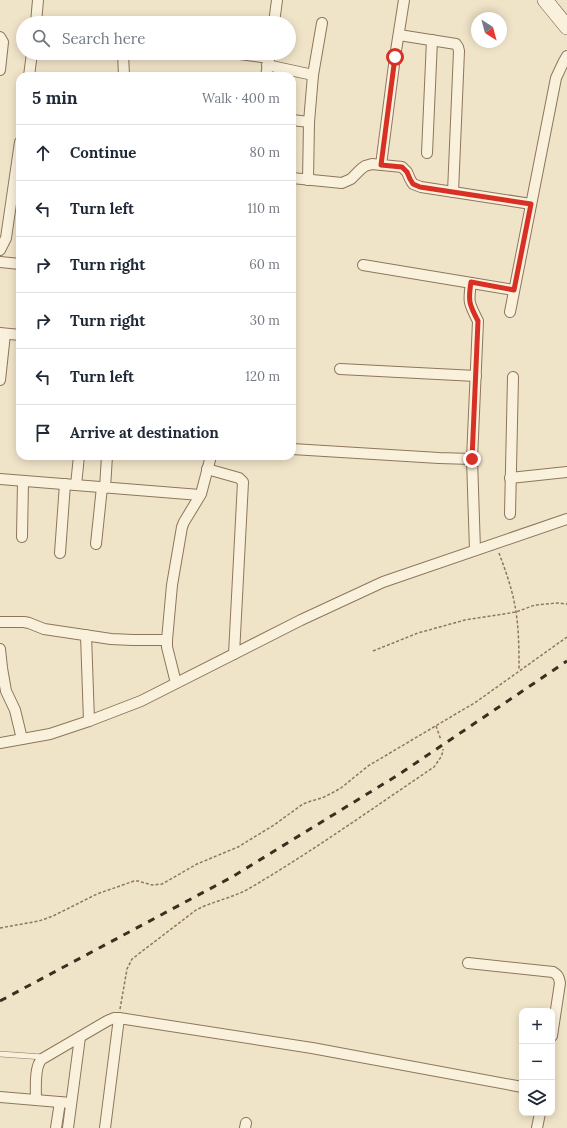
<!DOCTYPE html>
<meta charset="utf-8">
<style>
:root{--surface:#fff;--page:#f2f2f3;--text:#1f2937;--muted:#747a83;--line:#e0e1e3}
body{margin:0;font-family:Lora,serif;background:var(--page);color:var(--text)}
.controls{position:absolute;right:12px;bottom:12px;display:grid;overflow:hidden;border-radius:8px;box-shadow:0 2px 10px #0003}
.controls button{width:36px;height:36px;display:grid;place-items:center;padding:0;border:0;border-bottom:1px solid var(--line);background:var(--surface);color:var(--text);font:20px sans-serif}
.compass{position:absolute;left:471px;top:12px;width:36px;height:36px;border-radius:50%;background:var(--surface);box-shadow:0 2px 10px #0003;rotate:144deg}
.stop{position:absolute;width:12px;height:12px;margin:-9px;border:3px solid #d93025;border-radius:50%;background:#fff}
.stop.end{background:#d93025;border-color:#fff;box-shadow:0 1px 4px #0008}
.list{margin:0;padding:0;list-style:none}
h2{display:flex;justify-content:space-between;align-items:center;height:52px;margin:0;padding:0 16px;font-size:17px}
h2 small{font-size:13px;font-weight:400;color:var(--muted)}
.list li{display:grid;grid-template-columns:26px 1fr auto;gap:12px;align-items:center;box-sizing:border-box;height:56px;padding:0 16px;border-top:1px solid var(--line)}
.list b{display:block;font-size:15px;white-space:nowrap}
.list em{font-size:13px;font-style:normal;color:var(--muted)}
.icon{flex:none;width:22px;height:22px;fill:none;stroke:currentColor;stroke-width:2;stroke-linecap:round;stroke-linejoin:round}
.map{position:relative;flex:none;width:567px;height:1128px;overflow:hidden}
.search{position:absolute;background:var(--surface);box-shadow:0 2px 10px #0003;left:16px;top:16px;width:280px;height:44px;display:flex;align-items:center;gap:10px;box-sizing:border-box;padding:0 14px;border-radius:22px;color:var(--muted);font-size:15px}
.panel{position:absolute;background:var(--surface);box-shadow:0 2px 10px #0003;left:16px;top:72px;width:280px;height:388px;border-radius:12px}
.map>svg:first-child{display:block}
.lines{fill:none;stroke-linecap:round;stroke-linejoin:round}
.lane-casing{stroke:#8d765c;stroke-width:6}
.street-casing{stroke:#8d765c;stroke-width:12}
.secondary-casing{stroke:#6f573f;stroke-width:16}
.path{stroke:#8d765c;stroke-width:1.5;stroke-dasharray:3 2;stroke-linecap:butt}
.lane{stroke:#faf1dc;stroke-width:5}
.street{stroke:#faf1dc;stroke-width:10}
.secondary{stroke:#faf1dc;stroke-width:15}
.rail{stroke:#3d2e20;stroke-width:3;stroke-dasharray:7 7;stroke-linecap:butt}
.route{stroke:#d93025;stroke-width:5}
</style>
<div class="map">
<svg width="567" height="1128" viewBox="0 0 567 1128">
<rect width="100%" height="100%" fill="#f0e4c8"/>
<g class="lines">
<defs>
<polyline id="lane" points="0,1054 43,1057"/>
<g id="street">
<polyline points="36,23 38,0"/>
<polyline points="274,23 277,0"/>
<polyline points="399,35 456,44 458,47 459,51 453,192"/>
<polyline points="0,37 3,42 0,70"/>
<polyline points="123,53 124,76"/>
<polyline points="232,53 269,58"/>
<polyline points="267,65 313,75"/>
<polyline points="29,76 32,53"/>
<polyline points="266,76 269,59"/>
<polyline points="292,120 309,122"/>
<polyline points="427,153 432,40"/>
<polyline points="381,165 395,57 404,0"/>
<polyline points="292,178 342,183 351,179 361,169 365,166 372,164 402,167 407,172 410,179 413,184 421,187 531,204"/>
<polyline points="308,180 309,122 313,75 322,23"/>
<polyline points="0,250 6,238 20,142"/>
<polyline points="0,262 20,264"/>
<polyline points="363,265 514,290"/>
<path d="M471 283C468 303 469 303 478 321L472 459 475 550"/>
<polyline points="510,312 556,78 563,63 567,56"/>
<polyline points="0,333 20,335"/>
<polyline points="340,369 476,376"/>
<polyline points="0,380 5,334"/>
<polyline points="292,449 439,458 472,459"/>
<polyline points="207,469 239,478 243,482 234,654"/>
<polyline points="510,478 567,472"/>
<polyline points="0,479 200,495"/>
<polyline points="76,485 79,456"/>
<polyline points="105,488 107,456"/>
<polyline points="510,514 513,377"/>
<polyline points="22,537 23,481"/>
<polyline points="96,544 102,487"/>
<polyline points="60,553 65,484"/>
<polyline points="0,622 24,622 29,623 44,629 111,639 133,640 167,640"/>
<polyline points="86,635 89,721"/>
<polyline points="0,649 2,668 6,691 15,710 22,739"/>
<polyline points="176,683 167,647 167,640 172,585 182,527 184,522 201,494 211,456"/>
<polyline points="0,743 50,734 89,721 141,701 301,620 383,582 567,519"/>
<path d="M468 963 553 972C558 975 559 977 560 983L552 1036"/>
<polyline points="0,1097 71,1103"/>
<path d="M36 1100C36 1090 34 1066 42 1059L107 1021 114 1018H119"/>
<polyline points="56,1128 60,1102"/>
<polyline points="68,1128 80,1037"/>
<polyline points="105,1128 119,1018 312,1048 522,1087"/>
<polyline points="245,1128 246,1123"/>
<polyline points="537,1128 540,1113"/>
</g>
<polyline id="secondary" points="545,0 567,27"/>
</defs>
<!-- lane casing -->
<use href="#lane" class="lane-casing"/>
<!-- street casing -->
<use href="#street" class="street-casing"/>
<!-- secondary casing -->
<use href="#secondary" class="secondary-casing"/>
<!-- path -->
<g class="path">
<path d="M499 553C506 572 513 591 516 612 519 631 519 651 519 670"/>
<polyline points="373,651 418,633 465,620 516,612 535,605 558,603 567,604"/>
<polyline points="436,726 441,740"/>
<polyline points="0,928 39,921 53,916 97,894 134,881 138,881 152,885 162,884 197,864 238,847 274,825 303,804 311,801 322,798 332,793 341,788 368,766 476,702 567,637"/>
<path d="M120 1009 127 969 132 959 196 910C213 901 233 898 250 888 313 851 373 808 434 767 438 761 443 756 443 749"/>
</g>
<!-- lane -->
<use href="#lane" class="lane"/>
<!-- street -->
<use href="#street" class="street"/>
<!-- secondary -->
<use href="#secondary" class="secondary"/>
<!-- rail -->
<polyline class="rail" points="0,1001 232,877 398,775 567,661"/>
</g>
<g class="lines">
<!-- route -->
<path class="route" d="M395 57 381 165 402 167 407 172 410 179 413 184 420 187 531 204 514 290 471 282C468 301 469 304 478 321L472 459"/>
</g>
</svg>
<div class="controls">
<button>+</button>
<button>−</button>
<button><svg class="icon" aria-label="layers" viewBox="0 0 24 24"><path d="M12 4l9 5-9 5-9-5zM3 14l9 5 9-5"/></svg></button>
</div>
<svg class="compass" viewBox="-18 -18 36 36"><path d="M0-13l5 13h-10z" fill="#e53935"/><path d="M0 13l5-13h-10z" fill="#747a83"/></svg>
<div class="stop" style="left:395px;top:57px"></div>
<div class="stop end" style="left:472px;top:459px"></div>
<div class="search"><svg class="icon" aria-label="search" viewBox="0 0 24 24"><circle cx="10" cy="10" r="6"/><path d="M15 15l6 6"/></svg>Search here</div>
<section class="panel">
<h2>5 min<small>Walk · 400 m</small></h2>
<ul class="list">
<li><svg class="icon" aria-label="ahead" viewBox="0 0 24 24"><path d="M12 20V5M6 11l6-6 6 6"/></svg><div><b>Continue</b></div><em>80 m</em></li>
<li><svg class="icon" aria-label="left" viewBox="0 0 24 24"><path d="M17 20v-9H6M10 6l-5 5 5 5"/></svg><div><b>Turn left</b></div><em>110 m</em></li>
<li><svg class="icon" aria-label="right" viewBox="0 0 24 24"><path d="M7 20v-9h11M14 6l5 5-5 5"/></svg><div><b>Turn right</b></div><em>60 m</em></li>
<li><svg class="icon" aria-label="right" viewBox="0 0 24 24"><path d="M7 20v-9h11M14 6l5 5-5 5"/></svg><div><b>Turn right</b></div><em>30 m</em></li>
<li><svg class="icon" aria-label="left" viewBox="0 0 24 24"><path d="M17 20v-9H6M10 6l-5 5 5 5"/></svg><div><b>Turn left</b></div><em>120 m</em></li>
<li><svg class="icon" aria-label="arrive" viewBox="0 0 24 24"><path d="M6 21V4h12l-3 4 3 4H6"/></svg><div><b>Arrive at destination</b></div></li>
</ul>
</section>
</div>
